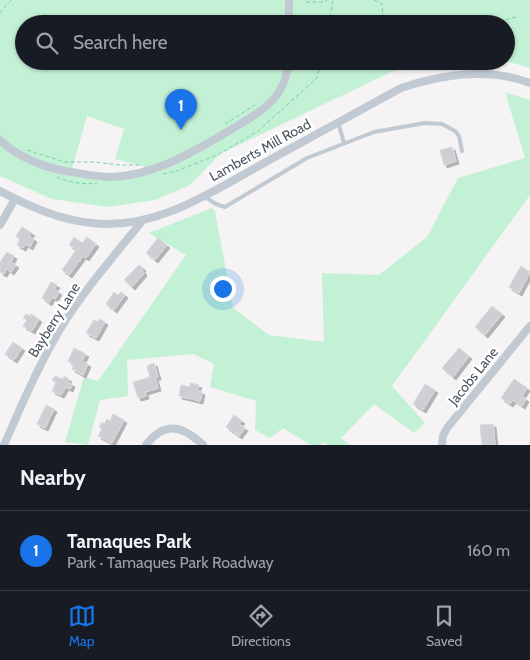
<!DOCTYPE html>
<meta charset="utf-8">
<style>
:root{--surface:#171b24;--page:#20242c;--text:#f1f3f6;--muted:#9ea1a6;--line:#363941;--accent:#1a73e8}
body{margin:0;font-family:Cabin,sans-serif;background:var(--page);color:var(--text)}
.you{position:absolute;left:222px;top:288px;width:18px;height:18px;margin:-12px;border:4px solid #fff;border-radius:50%;background:#1a73e8;box-shadow:0 0 0 8px #1a73e833}
.badge{display:grid;place-items:center;width:32px;height:32px;border-radius:50%;background:var(--accent);color:#fff;font-size:16px;font-weight:700}
.pin{position:absolute;translate:-50% -41px;filter:drop-shadow(0 1px 2px #0008)}
.pin::after{content:'';position:absolute;top:26px;width:18px;height:15px;background:inherit;clip-path:polygon(0 0,100% 0,50% 100%)}
.list{margin:0;padding:0;list-style:none}
h2{display:flex;justify-content:space-between;align-items:center;height:65px;margin:0;padding:0 20px;font-size:21px}
h2 small{font-size:16px;font-weight:400;color:var(--muted)}
.list li{display:grid;grid-template-columns:32px 1fr auto;gap:15px;align-items:center;box-sizing:border-box;height:80px;padding:0 20px;border-top:1px solid var(--line)}
.list b{display:block;font-size:19px;white-space:nowrap}
.list p{margin:0;font-size:16px;white-space:nowrap;color:var(--muted)}
.list em{font-size:16px;font-style:normal;color:var(--muted)}
.icon{flex:none;width:28px;height:28px;fill:none;stroke:currentColor;stroke-width:2;stroke-linecap:round;stroke-linejoin:round}
.map{position:relative;flex:none;width:530px;height:445px;overflow:hidden}
.search{position:absolute;background:var(--surface);box-shadow:0 1px 4px #0004;left:15px;right:15px;top:15px;height:55px;display:flex;align-items:center;gap:12px;box-sizing:border-box;padding:0 18px;border-radius:28px;color:var(--muted);font-size:19px}
.sheet{height:145px;background:var(--surface)}
nav{display:flex;justify-content:space-around;align-items:center;box-sizing:border-box;height:70px;border-top:1px solid var(--line);background:var(--surface);font-size:14px;color:var(--muted)}
nav a{display:grid;justify-items:center;gap:2px}
nav .on{color:var(--accent)}
.map>svg:first-child{display:block}
.green{fill:#c3f1d5;fill-rule:evenodd}
.building{fill:#cdcfd5;stroke:#d7d9de;filter:url(#shadow)}
.lines{fill:none;stroke-linecap:round;stroke-linejoin:round}
.path{stroke:#7ad0a6;stroke-width:1;stroke-dasharray:4 2.5;stroke-linecap:butt}
.service{stroke:#c1cad2;stroke-width:4}
.minor{stroke:#c1cad2;stroke-width:8}
.labels{text-anchor:middle;stroke-width:5;stroke-linejoin:round;paint-order:stroke}
.street-label{font-size:14px;fill:#4a5661;stroke:#fff}
</style>
<div class="map">
<svg width="530" height="445" viewBox="0 0 530 445">
<defs>
<filter id="shadow"><feDropShadow dx="3" dy="3" stdDeviation="0" flood-color="#0004"/></filter>
</defs>
<rect width="100%" height="100%" fill="#f5f3f3"/>
<!-- green -->
<g class="green">
<path d="M0 0H530V68L506 61V24H24V61H425L408 64 220 154 190 185 155 200 107 207 52 199 0 176ZM87 116 124 129 115 159 161 171 70 176Z"/>
<polygon points="505,92 530,100 530,195 392,386 425,423 414,433 374,404 341,438 350,445 328,445 323,442 320,445 311,445 283,428 270,438 255,430 256,401 210,387 214,364 193,354 127,360 128,396 100,400 88,445 65,442 84,377 98,381 186,255 149,233 212,208 215,211 233,308 269,335 324,342 322,273 379,275 427,237 458,178 525,158"/>
</g>
<!-- building -->
<g class="building">
<polygon points="452,147 456,161 444,165 440,150"/>
<polygon points="22,227 32,233 29,236 34,239 30,247 25,244 23,248 17,245 20,239 16,236"/>
<polygon points="74,237 82,243 87,237 96,244 86,258 83,256 69,275 62,270 76,250 69,245"/>
<polygon points="158,238 167,245 155,260 146,253"/>
<polygon points="7,252 14,256 11,262 16,265 11,272 7,269 4,274 0,272 0,262"/>
<polygon points="139,265 143,268 142,270 144,273 132,287 124,280"/>
<polygon points="521,266 530,272 519,293 509,287"/>
<polygon points="51,282 57,285 54,289 59,292 55,299 52,297 49,303 42,298"/>
<polygon points="114,292 118,295 121,292 125,295 114,310 106,304"/>
<polygon points="492,306 502,314 485,335 475,327"/>
<polygon points="26,314 30,316 31,314 39,319 32,331 23,326 27,320 23,318"/>
<polygon points="100,319 105,322 96,338 86,333 94,320 98,322"/>
<polygon points="13,342 22,348 14,360 5,354"/>
<polygon points="74,348 86,354 82,361 88,364 83,375 72,369 74,364 68,361"/>
<polygon points="459,348 469,356 453,377 442,368"/>
<polygon points="154,363 158,377 155,377 158,388 145,392 146,396 138,398 133,382 150,377 147,366"/>
<polygon points="55,376 63,379 64,376 69,379 67,382 72,384 70,389 66,387 61,395 52,391 56,382 52,380"/>
<polygon points="514,379 527,388 522,396 526,399 522,406 513,400 510,404 501,398"/>
<polygon points="190,383 199,385 197,390 202,392 200,401 179,396 181,385 190,387"/>
<polygon points="425,384 435,390 423,410 413,404"/>
<polygon points="46,405 54,409 45,428 37,424"/>
<polygon points="113,414 124,420 112,443 98,436 102,429 99,427 102,422 104,424 107,419 110,421"/>
<polygon points="234,415 242,421 239,424 245,428 239,436 226,427"/>
<polygon points="493,424 495,445 482,445 480,425"/>
</g>
<g class="lines">
<!-- path -->
<g class="path">
<polyline points="374,0 382,4 383,15 406,24"/>
<polyline points="306,2 324,2 327,0"/>
<polyline points="0,13 11,0"/>
<polyline points="329,24 333,0"/>
<polyline points="501,24 505,20 516,17"/>
<polyline points="225,124 255,105"/>
<polyline points="27,150 65,162 95,162 120,165 141,165"/>
<polyline points="163,174 177,171 219,154 258,131 317,78 321,61"/>
<path d="M57 177C67 182 85 185 97 183"/>
</g>
<!-- service -->
<g class="service">
<polyline points="338,122 344,143"/>
<polyline points="205,197 216,204 225,207 307,158 374,132 425,123 442,124 455,131 459,136 462,151"/>
</g>
<!-- minor -->
<g class="minor">
<polyline points="289,0 289,24"/>
<path d="M0 140C16 156 43 167 65 171 79 173 96 177 110 177 154 176 191 153 227 132 259 112 284 103 289 61"/>
<path d="M0 191C29 206 59 220 92 223 159 231 219 187 275 157 317 134 359 111 401 88 443 74 488 67 530 83"/>
<polyline points="0,225 15,199"/>
<path d="M4 445C21 406 38 367 59 331 83 291 114 256 143 220"/>
<path d="M146 445C165 420 183 426 203 445"/>
<polyline points="442,445 443,436 447,428 530,326"/>
</g>
</g>
<g class="labels">
<!-- street labels -->
<g class="street-label">
<text transform="translate(260 150) rotate(-29)" y="5">Lamberts Mill Road</text>
<text transform="translate(54 320) rotate(-58)" y="5">Bayberry Lane</text>
<text transform="translate(473 376) rotate(-51)" y="5">Jacobs Lane</text>
</g>
</g>
</svg>
<div class="you"></div>
<div class="pin badge" style="left:181px;top:130px">1</div>
<div class="search"><svg class="icon" aria-label="search" viewBox="0 0 24 24"><circle cx="10" cy="10" r="6"/><path d="M15 15l6 6"/></svg>Search here</div>
</div>
<section class="sheet">
<h2>Nearby<small></small></h2>
<ul class="list">
<li><span class="badge">1</span><div><b>Tamaques Park</b><p>Park · Tamaques Park Roadway</p></div><em>160 m</em></li>
</ul>
</section>
<nav>
<a class="on"><svg class="icon" aria-label="map" viewBox="0 0 24 24"><path d="M3 6l6-2 6 2 6-2v14l-6 2-6-2-6 2zM9 4v14M15 6v14"/></svg>Map</a>
<a><svg class="icon" aria-label="directions" viewBox="0 0 24 24"><path d="M12 3l9 9-9 9-9-9zM9 14v-3h6M13 9l2 2-2 2"/></svg>Directions</a>
<a><svg class="icon" aria-label="saved" viewBox="0 0 24 24"><path d="M7 4h10v16l-5-4-5 4z"/></svg>Saved</a>
</nav>
